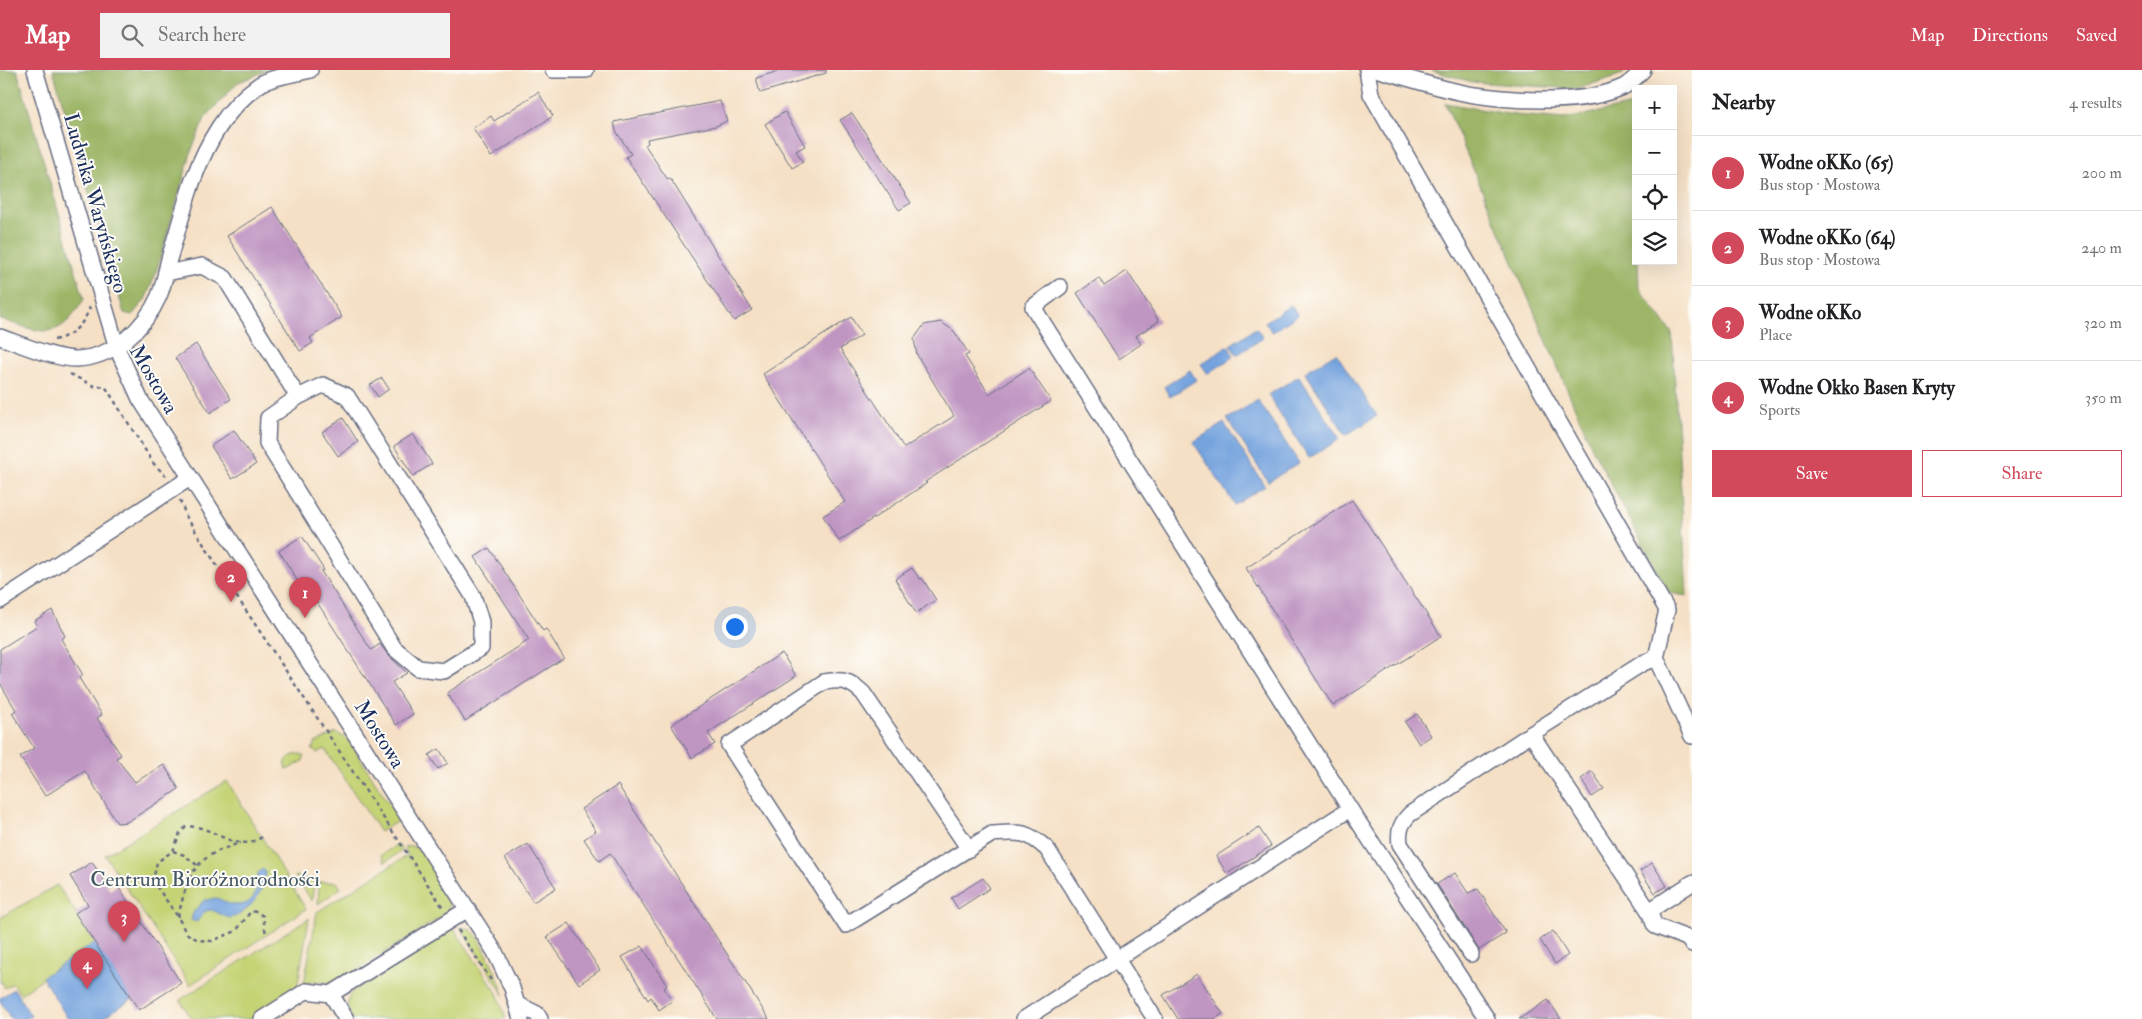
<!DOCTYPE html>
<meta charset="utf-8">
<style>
:root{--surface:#fff;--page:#f2f2f2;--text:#202124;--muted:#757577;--line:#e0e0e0;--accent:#d1495b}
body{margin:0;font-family:"IM FELL Double Pica",serif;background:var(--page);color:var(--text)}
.controls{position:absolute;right:15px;top:15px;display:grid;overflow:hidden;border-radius:0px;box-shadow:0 5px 20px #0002}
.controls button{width:45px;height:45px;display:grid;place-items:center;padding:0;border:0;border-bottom:1px solid var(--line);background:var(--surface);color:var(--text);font:25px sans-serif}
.you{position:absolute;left:734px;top:556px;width:18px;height:18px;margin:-12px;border:4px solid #fff;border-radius:50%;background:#1a73e8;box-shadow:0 0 0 8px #1a73e833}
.badge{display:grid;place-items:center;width:32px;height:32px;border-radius:50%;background:var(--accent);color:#fff;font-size:16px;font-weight:700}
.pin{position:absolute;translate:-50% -41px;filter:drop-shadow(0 1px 2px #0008)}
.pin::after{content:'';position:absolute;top:26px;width:18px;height:15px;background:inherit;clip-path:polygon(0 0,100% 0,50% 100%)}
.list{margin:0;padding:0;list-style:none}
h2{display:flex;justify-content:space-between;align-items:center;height:65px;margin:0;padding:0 20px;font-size:21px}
h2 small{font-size:16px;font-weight:400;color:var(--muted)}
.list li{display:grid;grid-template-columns:32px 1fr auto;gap:15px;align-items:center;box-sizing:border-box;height:75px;padding:0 20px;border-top:1px solid var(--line)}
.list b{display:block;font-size:19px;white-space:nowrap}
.list p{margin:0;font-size:16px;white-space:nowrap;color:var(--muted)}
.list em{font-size:16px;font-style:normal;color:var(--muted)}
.actions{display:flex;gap:10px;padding:15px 20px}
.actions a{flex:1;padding:11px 0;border:1px solid var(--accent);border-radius:0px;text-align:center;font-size:18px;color:var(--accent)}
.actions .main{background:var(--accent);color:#fff}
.icon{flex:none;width:28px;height:28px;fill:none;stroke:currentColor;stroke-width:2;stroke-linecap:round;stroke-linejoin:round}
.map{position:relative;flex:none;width:1692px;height:949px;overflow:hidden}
header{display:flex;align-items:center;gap:30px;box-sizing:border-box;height:70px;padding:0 25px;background:var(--accent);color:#fff}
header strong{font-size:24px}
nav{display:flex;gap:28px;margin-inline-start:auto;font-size:18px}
.search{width:350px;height:45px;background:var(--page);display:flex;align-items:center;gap:12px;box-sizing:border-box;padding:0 18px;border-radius:0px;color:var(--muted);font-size:19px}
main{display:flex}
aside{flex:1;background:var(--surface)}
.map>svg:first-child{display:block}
.green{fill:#c5d374;stroke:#708169}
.forest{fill:#9cb566;stroke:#5c7262}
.water{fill:#75a3de;stroke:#48699e}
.building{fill:#bf95c2}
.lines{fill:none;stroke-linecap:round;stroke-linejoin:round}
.minor-casing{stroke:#676d82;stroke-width:18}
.path{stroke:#676d82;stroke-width:2.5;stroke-dasharray:4 4;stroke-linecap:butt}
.minor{stroke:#fff;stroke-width:15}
.labels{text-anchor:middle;stroke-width:4;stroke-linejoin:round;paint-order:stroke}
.street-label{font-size:21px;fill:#1b2f5e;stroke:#fdfcf7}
.park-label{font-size:21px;fill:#465864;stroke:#fdfcf7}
</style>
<header>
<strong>Map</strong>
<div class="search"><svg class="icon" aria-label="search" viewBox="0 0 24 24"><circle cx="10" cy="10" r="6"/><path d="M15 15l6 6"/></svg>Search here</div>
<nav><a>Map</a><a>Directions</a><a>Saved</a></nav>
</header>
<main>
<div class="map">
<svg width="1692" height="949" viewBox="0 0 1692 949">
<rect width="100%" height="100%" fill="#fdfcf7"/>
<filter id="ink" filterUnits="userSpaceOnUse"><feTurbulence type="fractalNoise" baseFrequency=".02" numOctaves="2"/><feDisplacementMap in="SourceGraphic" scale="10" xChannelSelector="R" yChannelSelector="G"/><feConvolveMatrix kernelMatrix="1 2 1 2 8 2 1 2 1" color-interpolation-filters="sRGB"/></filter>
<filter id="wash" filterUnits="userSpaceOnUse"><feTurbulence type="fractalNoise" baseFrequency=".0096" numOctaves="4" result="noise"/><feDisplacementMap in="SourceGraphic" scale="20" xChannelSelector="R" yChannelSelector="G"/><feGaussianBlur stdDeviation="1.12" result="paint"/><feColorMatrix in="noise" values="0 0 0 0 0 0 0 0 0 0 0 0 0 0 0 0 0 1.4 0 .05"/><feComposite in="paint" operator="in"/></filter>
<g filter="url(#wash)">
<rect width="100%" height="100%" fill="#f5e0c5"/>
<!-- green -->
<g class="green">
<polygon points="336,663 348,669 398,748 398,751 380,762 325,679 317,683 312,680 315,673"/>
<path d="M301 684 304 686 303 691 289 699H286C283 689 292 684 301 684Z"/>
<polygon points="227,711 306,839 190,915 105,785"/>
<polygon points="398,774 402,781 385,792 381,785"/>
<path d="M412 776C423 780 444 813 449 824 451 830 449 838 446 844L335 914 313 911 304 914 317 842 408 785 404 777Z"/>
<polygon points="295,806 314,811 312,831"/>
<polygon points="319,812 337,812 341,818 318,834"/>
<polygon points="57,815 96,872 20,924 13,913 5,918 2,912 0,913 0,848"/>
<polygon points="309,848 297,919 251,949 192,949 180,930"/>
<path d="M453 857 497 923 506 949H352C347 939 345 930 353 921Z"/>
<path d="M460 857C464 858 468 858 471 860 482 868 500 912 504 925Z"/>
</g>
<!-- forest -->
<g class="forest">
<path d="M0 0H17L84 229C58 273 43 263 0 249Z"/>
<polygon points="53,0 268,0 237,13 205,48 192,79 155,206 145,230 132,245 124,243"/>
<polygon points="1430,0 1625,0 1623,4 1577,19 1472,12"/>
<polygon points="1445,33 1514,45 1565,49 1633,35 1636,191 1638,191 1639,218 1672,263 1687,526 1669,523 1593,380"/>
</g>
<!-- water -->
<g class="water">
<polygon points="1291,235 1298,245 1272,262 1265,252"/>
<polygon points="1256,258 1263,268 1237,285 1230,275"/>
<polygon points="1228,276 1234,286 1208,304 1201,294"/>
<polygon points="1336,283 1377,346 1346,365 1305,302"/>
<polygon points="1190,300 1196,310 1170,327 1164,317"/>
<polygon points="1299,306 1340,369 1309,388 1268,325"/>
<polygon points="1258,330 1299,393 1268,412 1227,349"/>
<polygon points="1224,353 1265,416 1235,435 1193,372"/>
<path d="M262 799 265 801C268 818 246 847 229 848 213 842 209 832 197 852L191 850 193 843 204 830C209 831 211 828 215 828 220 828 225 833 230 834 254 839 258 822 258 803Z"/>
<polygon points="96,872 132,929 101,949 68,949 42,907"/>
<polygon points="14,919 31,946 26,949 11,949 0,931 0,928"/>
</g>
<g id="blocks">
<!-- building -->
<g class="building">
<polygon points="782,0 826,0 826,3 760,23 756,8"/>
<polygon points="538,22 553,46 491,87 473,58 491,46 494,51"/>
<polygon points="720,31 727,51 716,56 647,69 648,73 645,75 666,107 668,109 670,108 752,240 734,251 626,87 631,84 616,61 614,52"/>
<polygon points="785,42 805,76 796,81 803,92 792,98 765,54"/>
<polygon points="852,43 911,133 899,140 840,50"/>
<polygon points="272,137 342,247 310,268 313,273 300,281 227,166"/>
<polygon points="1127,201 1159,251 1136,266 1141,274 1119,289 1077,223 1099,208 1104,216"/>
<polygon points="851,247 862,265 840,279 904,378 954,346 917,285 914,269 924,255 941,252 954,261 969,284 965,286 989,324 1029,298 1051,331 925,412 927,413 839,471 823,446 845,432 763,304"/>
<polygon points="196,274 231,329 210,343 175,288"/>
<polygon points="382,308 389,319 378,327 370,315"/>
<polygon points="343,348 358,372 338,386 322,362"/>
<polygon points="234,360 256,394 232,409 211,376"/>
<polygon points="413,364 432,394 413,406 394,376"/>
<polygon points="1352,430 1441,566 1333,636 1246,498"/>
<polygon points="302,466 324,500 321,501 371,580 380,574 388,585 407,603 392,612 413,644 396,655 304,512 300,515 279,481"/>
<polygon points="489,478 543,561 546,559 564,588 465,651 447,623 529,570 475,487"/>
<polygon points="912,498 920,509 922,508 936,530 916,543 895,509"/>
<polygon points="52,540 65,566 61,569 83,605 79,608 102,645 97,648 121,685 116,688 135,712 164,695 179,719 127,752 117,753 85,701 45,726 20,687 34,678 12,643 16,640 0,613 0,579 37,556 34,551"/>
<polygon points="782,583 796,606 708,663 715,674 692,688 671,655"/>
<polygon points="1417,644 1431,666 1419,674 1405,652"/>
<polygon points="439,679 448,693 438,699 429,685"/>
<polygon points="1592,701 1604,719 1592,727 1581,709"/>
<polygon points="618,715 769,949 717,949 610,783 599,791 584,769 596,761 581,739"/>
<polygon points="1259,758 1271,776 1227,804 1216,786"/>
<polygon points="528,774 556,818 533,832 505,788"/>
<polygon points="92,792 110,820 117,815 181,913 139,940 75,843 88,835 70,806"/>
<polygon points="1652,793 1667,816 1655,823 1640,801"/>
<polygon points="1455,803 1468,823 1478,819 1506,863 1479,880 1437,814"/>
<polygon points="983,808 990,818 958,839 951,828"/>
<polygon points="569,853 600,900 579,914 547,867"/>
<polygon points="1553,861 1568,885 1555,894 1540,870"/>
<polygon points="642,876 667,916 664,918 672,931 659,940 651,927 648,930 622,887"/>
<polygon points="1197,904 1223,944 1214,949 1178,949 1163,925"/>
<polygon points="1548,930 1561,949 1519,949"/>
</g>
</g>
</g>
<g filter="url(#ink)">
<use href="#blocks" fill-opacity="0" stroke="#676d82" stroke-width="1"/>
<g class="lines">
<defs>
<g id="minor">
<polyline points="35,0 117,278 140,329 495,882 512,918 521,949"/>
<polyline points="553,0 586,0"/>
<polyline points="1367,0 1371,24 1667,540 1656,588 1692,666"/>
<path d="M1379 0C1409 8 1446 21 1475 25 1517 31 1584 35 1623 17 1630 14 1637 6 1643 0"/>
<polyline points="166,203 202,196 225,208 298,327 268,348 267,373 394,578 418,598 444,601 481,578 481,552 473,526 347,326 323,315 298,327"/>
<polyline points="1060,217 1033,237 1350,739 1487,949"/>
<path d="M0 267C20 274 55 289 76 289 113 288 145 258 159 226 164 214 166 201 169 189 177 163 184 136 193 110 207 73 226 38 259 15 270 7 296 4 310 0"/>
<polyline points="0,531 190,408"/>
<polyline points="1656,588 1643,593 1531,664 1649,841 1655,856 1687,868 1692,874"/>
<path d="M969 779 863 623C849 610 842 609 824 612L729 675 846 855 992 764C1019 762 1026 760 1047 779L1155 949"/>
<polyline points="1649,841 1692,813"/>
<path d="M1471 884 1400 774C1398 761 1401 753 1410 744L1531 664"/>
<polyline points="331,924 346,949"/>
<polyline points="519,935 537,944 540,949"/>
<polyline points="262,949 306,921 331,924 468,839"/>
<polyline points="1024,949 1350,739"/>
</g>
</defs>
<!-- minor casing -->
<use href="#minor" class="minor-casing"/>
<!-- path -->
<g class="path">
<path d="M54 270C73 266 84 254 90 237"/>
<polyline points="70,304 96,317 105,316 154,394 166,406"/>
<polyline points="180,430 186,446 231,518 444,839"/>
<path d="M262 767C234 786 211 752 186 757L180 763 173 781 157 792 154 806 157 817 178 847 186 863 198 870 212 871 236 861 251 841 257 842 263 846 266 865"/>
<polyline points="173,781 184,785 197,795"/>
<path d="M178 847C189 802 194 786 241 773"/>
<polyline points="458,860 491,910"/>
</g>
<!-- minor -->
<use href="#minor" class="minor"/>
</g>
</g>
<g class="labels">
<!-- street labels -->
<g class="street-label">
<text transform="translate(96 133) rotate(74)" y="7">Ludwika Waryńskiego</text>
<text transform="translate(154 309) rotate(60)" y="7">Mostowa</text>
<text transform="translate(380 664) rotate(58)" y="7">Mostowa</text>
</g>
<!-- park labels -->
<g class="park-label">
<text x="205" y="816">Centrum Bioróżnorodności</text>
</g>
</g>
</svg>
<div class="controls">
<button>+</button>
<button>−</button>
<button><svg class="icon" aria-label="locate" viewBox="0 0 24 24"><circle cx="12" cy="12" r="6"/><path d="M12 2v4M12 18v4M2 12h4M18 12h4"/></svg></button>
<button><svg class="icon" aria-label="layers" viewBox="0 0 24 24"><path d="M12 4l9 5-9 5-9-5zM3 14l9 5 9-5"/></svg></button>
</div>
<div class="you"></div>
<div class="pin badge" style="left:305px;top:548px">1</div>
<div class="pin badge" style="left:231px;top:532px">2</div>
<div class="pin badge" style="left:124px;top:872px">3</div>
<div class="pin badge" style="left:87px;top:919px">4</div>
</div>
<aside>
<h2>Nearby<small>4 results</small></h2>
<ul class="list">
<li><span class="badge">1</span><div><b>Wodne oKKo (65)</b><p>Bus stop · Mostowa</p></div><em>200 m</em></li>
<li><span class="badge">2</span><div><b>Wodne oKKo (64)</b><p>Bus stop · Mostowa</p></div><em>240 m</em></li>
<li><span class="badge">3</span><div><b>Wodne oKKo</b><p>Place</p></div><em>320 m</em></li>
<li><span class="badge">4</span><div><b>Wodne Okko Basen Kryty</b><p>Sports</p></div><em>350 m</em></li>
</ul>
<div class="actions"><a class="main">Save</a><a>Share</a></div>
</aside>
</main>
